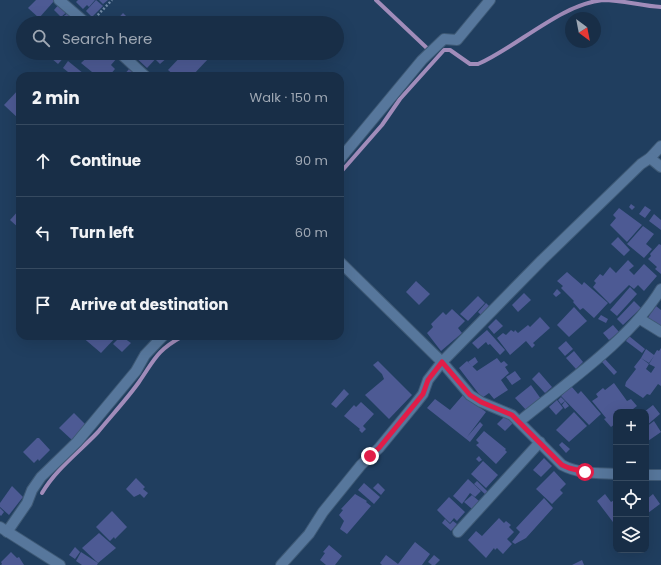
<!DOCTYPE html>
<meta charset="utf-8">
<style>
:root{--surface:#182e47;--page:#253a52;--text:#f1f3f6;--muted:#9fa8b4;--line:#364a60}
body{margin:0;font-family:Poppins,sans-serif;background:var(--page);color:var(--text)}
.controls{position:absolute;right:12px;bottom:12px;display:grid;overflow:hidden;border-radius:8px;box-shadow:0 4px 16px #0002}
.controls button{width:36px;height:36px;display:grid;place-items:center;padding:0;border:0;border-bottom:1px solid var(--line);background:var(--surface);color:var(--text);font:20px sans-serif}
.compass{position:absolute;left:565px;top:12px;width:36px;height:36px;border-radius:50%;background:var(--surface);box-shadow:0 4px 16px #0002;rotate:148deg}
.stop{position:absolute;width:12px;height:12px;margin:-9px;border:3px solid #e11d48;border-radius:50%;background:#fff}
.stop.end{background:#e11d48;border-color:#fff;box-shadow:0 1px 4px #0008}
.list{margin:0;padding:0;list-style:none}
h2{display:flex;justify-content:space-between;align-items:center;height:52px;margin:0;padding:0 16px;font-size:17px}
h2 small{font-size:13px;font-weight:400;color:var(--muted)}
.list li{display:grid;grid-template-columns:26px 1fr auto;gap:12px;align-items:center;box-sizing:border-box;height:72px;padding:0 16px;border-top:1px solid var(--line)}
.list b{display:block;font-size:15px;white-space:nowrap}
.list em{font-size:13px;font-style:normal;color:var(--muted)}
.icon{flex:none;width:22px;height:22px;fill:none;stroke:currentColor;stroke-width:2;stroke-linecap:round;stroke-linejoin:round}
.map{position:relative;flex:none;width:661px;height:565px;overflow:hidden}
.search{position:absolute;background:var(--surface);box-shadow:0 4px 16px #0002;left:16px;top:16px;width:328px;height:44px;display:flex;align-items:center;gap:10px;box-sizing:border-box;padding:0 14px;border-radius:22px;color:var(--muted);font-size:15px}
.panel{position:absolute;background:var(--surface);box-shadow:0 4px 16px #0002;left:16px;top:72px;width:328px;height:268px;border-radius:12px}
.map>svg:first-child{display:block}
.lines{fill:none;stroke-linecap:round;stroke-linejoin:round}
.stream{stroke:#a18cba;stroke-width:4}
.building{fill:#4d5a94}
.minor-casing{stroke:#3e5975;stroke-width:12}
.secondary-casing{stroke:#3e5975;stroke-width:12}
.path{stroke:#718aa5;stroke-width:2.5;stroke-dasharray:2 2;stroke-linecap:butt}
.minor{stroke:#57779c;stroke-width:10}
.secondary{stroke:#57779c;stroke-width:10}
.route{stroke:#e11d48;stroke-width:5}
</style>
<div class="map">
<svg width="661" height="565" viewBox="0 0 661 565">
<rect width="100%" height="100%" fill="#203e5f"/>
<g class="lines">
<!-- stream -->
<g class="stream">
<polyline points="376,0 430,51"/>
<path d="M340 173 382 125 400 99 444 50H450L470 64H478C517 47 561 4 603 0 623 0 641 6 661 7"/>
<path d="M42 493C56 469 79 452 98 432 111 416 127 399 139 382 155 359 156 351 183 336"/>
</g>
</g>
<!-- building -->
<g class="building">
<polygon points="36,0 55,0 39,18 28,8"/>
<polygon points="78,0 95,0 89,7 87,5 83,9 76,2"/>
<polygon points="96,0 103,6 92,17 86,11"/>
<polygon points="99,0 108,0 103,4"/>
<polygon points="60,3 68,11 61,17 54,10"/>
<polygon points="69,12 72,16 64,23 60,19"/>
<polygon points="123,13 133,23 114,23"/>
<polygon points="56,16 62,23 49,23"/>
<polygon points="39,53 44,55 38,60 35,57"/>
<polygon points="55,53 68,53 58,64 51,58"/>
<polygon points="92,53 111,53 117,58 111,65 115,69 109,76 89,75 92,72 81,63"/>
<polygon points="131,53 161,53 147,68"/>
<polygon points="163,53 169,56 160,64 156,60"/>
<polygon points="184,53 204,53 209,58 192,76 175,76 168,70"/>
<polygon points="68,61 84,74 82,76 73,76 63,68"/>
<polygon points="129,69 138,76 123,76"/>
<polygon points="169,72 174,76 166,76"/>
<polygon points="20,88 20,120 4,105"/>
<polygon points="631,204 635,207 632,210 629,207"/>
<polygon points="645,206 651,210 645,218 639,214"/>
<polygon points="619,208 642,225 627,242 610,225 616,218 613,215"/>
<polygon points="20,209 20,229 10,220"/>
<polygon points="654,214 661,220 661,230 649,221"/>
<polygon points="643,226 654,234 646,244 652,249 644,258 627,244"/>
<polygon points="618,237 630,250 624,256 611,244"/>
<polygon points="659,244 661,245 661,274 655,269 657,267 648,259 651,256 650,254"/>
<polygon points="628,260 634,266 629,270 634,275 644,264 657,276 644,291 638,285 634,289 629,285 610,304 593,287 596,283 594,281 600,274 603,276 610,267 616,273"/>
<polygon points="567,272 582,285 584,282 608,303 594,318 583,308 580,310 573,302 574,301 561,288 563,286 557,281"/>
<polygon points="416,281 430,294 419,305 406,292"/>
<polygon points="630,287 637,294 617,316 610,310"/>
<polygon points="557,289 561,293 556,297 553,294"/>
<polygon points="524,293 531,300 518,312 512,305"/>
<polygon points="478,296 485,303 468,321 460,314"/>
<polygon points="634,301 641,308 623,325 617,319"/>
<polygon points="486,303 490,307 482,316 478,312"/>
<polygon points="656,306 661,310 661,329 647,319"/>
<polygon points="574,307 587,321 569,337 557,325"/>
<polygon points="452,309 465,321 458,328 462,333 441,351 427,333 433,327 431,324 443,312 446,315"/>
<polygon points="601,315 608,319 606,323 598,319"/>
<polygon points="540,317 550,328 533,343 535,345 532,348 526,341 510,355 497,338 503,333 506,335 511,330 514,332 515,330 518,333 528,325 530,327"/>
<polygon points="496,319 503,326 494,334 488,327"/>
<polygon points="613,325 619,332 609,340 603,333"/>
<polygon points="487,330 505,350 500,355 490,344 488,345 486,342 478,349 472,343"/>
<polygon points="81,336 117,336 101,353"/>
<polygon points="121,336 131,343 122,352 113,344"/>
<polygon points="629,336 645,349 642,353 626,341"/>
<polygon points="566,341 573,349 565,356 558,348"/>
<polygon points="661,348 661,386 658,384 650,395 647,394 643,398 625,386 626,382 636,369 634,367 641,358 649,364 646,369 651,373 655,367 649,364 654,356 649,363 641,358 646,349 654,355 657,350 659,351"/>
<polygon points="574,351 583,362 576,369 566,358"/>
<polygon points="475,357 478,362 472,367 468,362"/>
<polygon points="497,358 501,363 504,361 508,365 505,367 509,373 501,380 508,390 494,399 489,393 482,398 459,368 467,361 477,371"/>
<polygon points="605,359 617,372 614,375 602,362"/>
<polygon points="378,361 412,395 389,419 365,395 384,379 382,374 373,365"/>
<polygon points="515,371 521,379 512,385 506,377"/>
<polygon points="539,372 552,387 545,393 532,379"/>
<polygon points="614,383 627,401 631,399 637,406 629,412 616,412 616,423 611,427 604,419 606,418 592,401 598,397 596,394 603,388 605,390"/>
<polygon points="531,385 541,399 527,411 515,398"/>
<polygon points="571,386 578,394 581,391 601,414 589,425 561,396"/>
<polygon points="344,389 349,394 336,408 331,404"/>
<polygon points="463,395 486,412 467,437 480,422 483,425 470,442 427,408 435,399 450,410"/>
<polygon points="561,397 565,401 561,404 558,400"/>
<polygon points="557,400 563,408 556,415 549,407"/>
<polygon points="565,401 569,406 565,409 562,405"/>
<polygon points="361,402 374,414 363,426 366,429 362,433 359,430 360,429 344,416 354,405 356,407"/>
<polygon points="653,405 660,414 646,426 646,412 644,412"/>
<polygon points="574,412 587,426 569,442 556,430"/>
<polygon points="74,413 86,425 72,440 59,428"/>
<polygon points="505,416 513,423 505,431 497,424"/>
<polygon points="654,421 661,432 648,441 646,438 646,427"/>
<polygon points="484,431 506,449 505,450 507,452 496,464 476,445 479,443 476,440"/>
<polygon points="37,438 39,438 50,450 39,461 38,459 34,463 23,452"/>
<polygon points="562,442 570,449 566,453 559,445"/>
<polygon points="479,456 482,460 479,462 476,459"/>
<polygon points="544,458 552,466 541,477 533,470"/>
<polygon points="483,461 498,475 486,488 471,474"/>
<polygon points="554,471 566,484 560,490 563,493 552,504 536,489"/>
<polygon points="136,478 145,487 143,489 148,493 144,498 140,494 134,497 126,489"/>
<polygon points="468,479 481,491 475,497 470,493 462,504 453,496"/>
<polygon points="477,481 488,492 486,495 474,484"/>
<polygon points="364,483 380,497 374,504 358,490"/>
<polygon points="378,483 385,490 381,495 373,488"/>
<polygon points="12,486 23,497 9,515 0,507 0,503"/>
<polygon points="355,494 367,501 366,502 371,506 347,534 340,529 344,521 339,515 343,510 341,509"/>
<polygon points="605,494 611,502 616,499 616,526 597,501"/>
<polygon points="653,494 660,504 648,513 646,511 646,498 647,499"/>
<polygon points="472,495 479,501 472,509 464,502"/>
<polygon points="449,497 465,512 457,521 454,518 450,523 437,510"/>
<polygon points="544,498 553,508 526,538 515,544 512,542 520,532 516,528"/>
<polygon points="0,508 4,512 1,516 0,515"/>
<polygon points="112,511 127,527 115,539 114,537 110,541 96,527"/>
<polygon points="499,518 504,523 506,521 511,525 509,527 514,532 507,539 512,544 503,554 497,548 495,550 494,548 486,558 468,540 476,531 482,536"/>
<polygon points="445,519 450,524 453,521 457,524 451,531 442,523"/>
<polygon points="99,533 116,548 98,563 82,548"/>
<polygon points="415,542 430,554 422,565 382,565 380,563 386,555 398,564"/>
<polygon points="329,545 342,556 335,565 326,565 320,560 325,553 323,552"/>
<polygon points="75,547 80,552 75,559 69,555"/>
<polygon points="11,552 17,558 19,557 24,565 1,565 2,564 1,562"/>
<polygon points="81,552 98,563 97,565 82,565 76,561"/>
<polygon points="434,555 440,560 435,565 432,565 428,562"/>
<polygon points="582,560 584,565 572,565"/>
</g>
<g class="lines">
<defs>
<g id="minor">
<polyline points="59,0 86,23"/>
<polyline points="120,53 145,76"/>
<polyline points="650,158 661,146"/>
<polyline points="340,159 422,60 444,39 457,40 490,0"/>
<path d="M340 262 442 362 470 395 481 402 512 415 562 465C579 474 597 473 616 474"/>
<polyline points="640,319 661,332"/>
<path d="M520 421C565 384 631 339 661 289"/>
<polyline points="646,475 661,475"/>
<polyline points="7,532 27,503 32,490 41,477 77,442 136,371 145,355 163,336"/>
<polyline points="458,532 540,442"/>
<polyline points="281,565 309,534 323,512 361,465 379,448 416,403 423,394 428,380 442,362 542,260 641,164 650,158 661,167"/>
</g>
<polyline id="secondary" points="0,527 60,565"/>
</defs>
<!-- minor casing -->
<use href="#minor" class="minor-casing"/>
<!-- secondary casing -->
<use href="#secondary" class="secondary-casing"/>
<!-- path -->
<polyline class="path" points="95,18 112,0"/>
<!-- minor -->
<use href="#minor" class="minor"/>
<!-- secondary -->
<use href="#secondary" class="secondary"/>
</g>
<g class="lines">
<!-- route -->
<polyline class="route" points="370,456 379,448 423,394 428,380 442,362 470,395 481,402 512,415 562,465 569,468 585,472"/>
</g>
</svg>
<div class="controls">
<button>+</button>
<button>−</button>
<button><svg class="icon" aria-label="locate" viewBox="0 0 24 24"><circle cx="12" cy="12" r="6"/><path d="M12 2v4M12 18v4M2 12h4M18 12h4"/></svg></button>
<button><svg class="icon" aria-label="layers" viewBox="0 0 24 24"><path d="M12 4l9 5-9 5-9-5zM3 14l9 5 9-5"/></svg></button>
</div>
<svg class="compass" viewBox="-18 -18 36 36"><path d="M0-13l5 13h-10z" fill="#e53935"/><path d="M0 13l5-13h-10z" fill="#9fa8b4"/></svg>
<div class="stop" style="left:585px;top:472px"></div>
<div class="stop end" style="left:370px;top:456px"></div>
<div class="search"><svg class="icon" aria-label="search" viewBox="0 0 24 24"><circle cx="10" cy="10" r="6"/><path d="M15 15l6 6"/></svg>Search here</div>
<section class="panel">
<h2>2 min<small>Walk · 150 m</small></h2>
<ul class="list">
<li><svg class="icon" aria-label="ahead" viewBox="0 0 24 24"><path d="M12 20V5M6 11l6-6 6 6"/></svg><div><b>Continue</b></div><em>90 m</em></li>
<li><svg class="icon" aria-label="left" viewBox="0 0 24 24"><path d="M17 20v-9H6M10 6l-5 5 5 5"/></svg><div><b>Turn left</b></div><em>60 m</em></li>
<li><svg class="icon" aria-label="arrive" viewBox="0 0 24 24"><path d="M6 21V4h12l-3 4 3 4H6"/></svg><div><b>Arrive at destination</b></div></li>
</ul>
</section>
</div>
